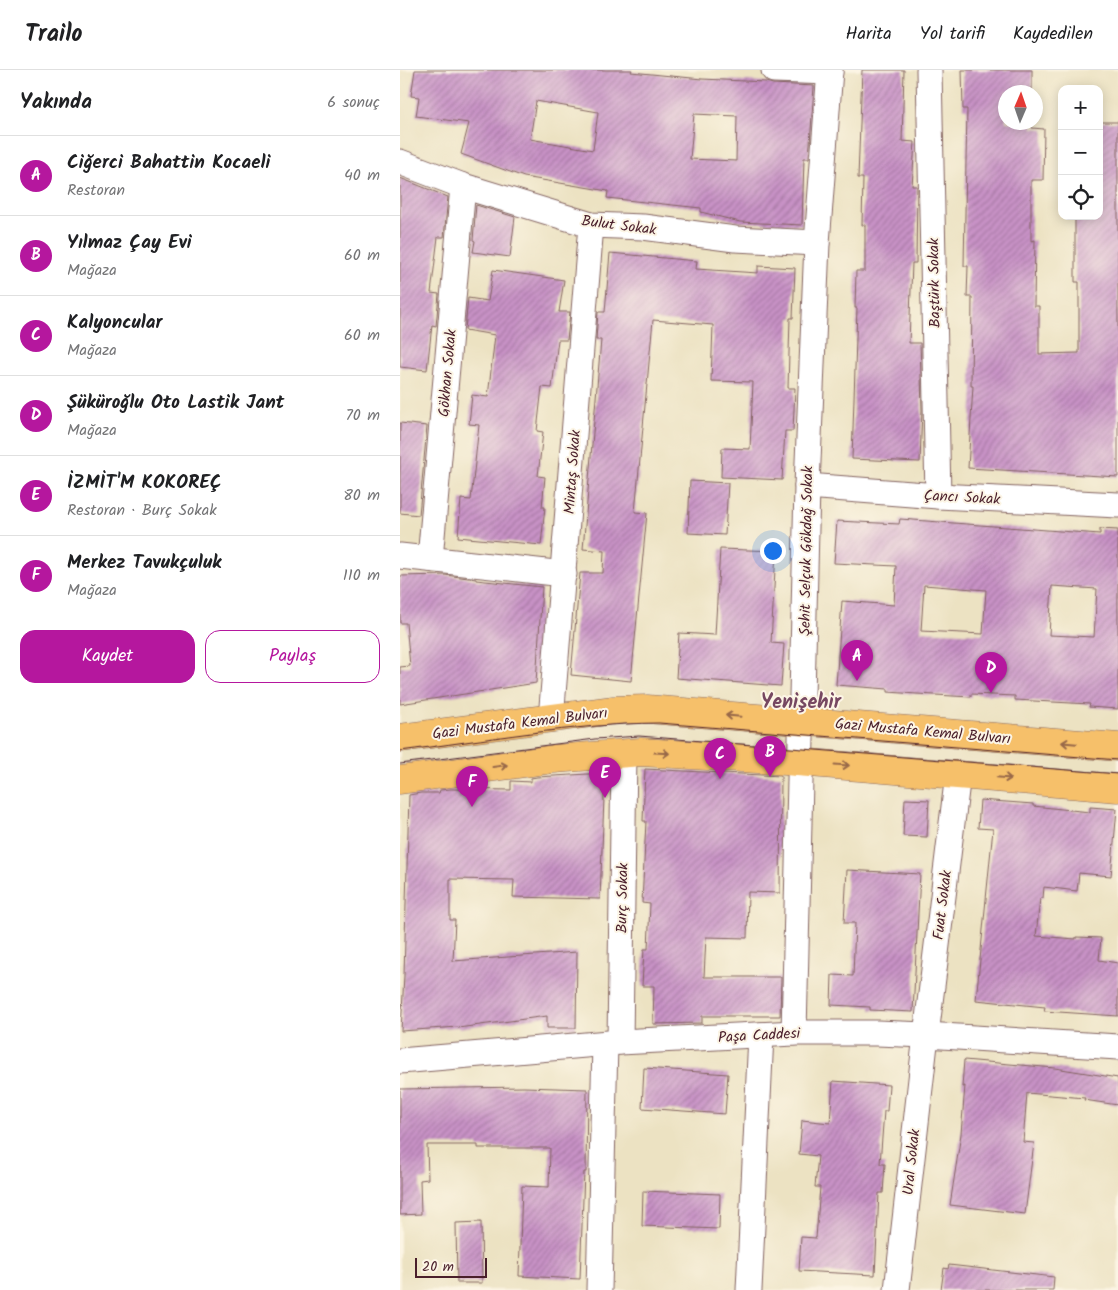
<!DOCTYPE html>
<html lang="tr">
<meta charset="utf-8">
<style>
:root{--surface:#fff;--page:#f6f6f6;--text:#202124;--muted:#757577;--line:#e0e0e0;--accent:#b5179e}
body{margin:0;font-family:Kalam,sans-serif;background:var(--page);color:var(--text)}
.controls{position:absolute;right:15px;top:15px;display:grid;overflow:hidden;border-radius:10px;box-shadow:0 2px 12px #0003}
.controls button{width:45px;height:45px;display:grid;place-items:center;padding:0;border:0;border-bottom:1px solid var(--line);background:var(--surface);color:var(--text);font:25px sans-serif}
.compass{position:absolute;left:598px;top:15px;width:45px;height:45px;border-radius:50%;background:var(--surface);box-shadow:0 2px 12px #0003;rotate:2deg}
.scale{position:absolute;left:15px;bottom:12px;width:72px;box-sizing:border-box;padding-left:5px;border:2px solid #4a1f2b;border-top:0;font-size:14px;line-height:18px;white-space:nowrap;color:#4a1f2b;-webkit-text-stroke:4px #fcf5e5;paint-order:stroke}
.you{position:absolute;left:372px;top:480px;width:18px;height:18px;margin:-12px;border:4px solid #fff;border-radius:50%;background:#1a73e8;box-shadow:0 0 0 8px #1a73e833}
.badge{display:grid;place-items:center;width:32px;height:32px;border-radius:50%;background:var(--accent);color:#fff;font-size:16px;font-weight:700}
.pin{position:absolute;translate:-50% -41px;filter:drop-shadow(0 1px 2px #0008)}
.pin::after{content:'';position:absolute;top:26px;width:18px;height:15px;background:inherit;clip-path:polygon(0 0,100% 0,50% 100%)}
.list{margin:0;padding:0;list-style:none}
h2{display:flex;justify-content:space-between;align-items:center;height:65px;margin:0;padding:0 20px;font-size:21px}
h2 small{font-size:16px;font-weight:400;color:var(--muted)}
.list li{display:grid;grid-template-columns:32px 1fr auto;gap:15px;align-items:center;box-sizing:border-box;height:80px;padding:0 20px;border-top:1px solid var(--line)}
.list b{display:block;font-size:19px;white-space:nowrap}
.list p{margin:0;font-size:16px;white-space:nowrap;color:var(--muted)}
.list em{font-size:16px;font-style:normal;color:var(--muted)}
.actions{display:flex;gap:10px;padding:15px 20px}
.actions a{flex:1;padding:11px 0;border:1px solid var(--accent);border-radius:15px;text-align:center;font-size:18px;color:var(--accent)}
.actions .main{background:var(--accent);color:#fff}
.icon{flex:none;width:28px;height:28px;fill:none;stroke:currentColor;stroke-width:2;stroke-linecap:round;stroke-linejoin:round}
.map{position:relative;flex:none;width:718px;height:1220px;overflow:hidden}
header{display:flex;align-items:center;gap:30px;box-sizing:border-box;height:70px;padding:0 25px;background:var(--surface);border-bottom:1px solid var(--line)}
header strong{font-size:24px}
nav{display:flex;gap:28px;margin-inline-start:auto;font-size:18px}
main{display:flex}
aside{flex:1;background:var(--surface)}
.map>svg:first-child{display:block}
.building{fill:url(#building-hatch);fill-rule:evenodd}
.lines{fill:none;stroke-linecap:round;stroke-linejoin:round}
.minor-casing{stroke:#836360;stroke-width:27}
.primary-casing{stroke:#836360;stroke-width:29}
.minor{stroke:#fff;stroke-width:25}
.primary{stroke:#f6c06b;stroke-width:28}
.tram{stroke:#4a1f2b;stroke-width:1}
.oneway{stroke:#976748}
.labels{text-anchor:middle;stroke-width:4;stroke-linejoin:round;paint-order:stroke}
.street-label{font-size:15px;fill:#4a1f2b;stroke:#fcf5e5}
.district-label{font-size:20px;font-weight:bold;fill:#764761;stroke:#fcf5e5}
</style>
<header>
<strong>Trailo</strong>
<nav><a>Harita</a><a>Yol tarifi</a><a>Kaydedilen</a></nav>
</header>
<main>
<aside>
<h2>Yakında<small>6 sonuç</small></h2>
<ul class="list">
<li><span class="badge">A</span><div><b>Ciğerci Bahattin Kocaeli</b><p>Restoran</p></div><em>40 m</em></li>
<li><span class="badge">B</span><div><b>Yılmaz Çay Evi</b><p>Mağaza</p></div><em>60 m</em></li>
<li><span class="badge">C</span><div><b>Kalyoncular</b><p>Mağaza</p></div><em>60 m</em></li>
<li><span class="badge">D</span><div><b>Şüküroğlu Oto Lastik Jant</b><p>Mağaza</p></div><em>70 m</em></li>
<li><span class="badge">E</span><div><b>İZMİT'M KOKOREÇ</b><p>Restoran · Burç Sokak</p></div><em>80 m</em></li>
<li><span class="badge">F</span><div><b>Merkez Tavukçuluk</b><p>Mağaza</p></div><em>110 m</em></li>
</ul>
<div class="actions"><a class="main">Kaydet</a><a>Paylaş</a></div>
</aside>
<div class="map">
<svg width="718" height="1220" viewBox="0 0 718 1220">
<defs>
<pattern id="building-hatch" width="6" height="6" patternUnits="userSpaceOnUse" patternTransform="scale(1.25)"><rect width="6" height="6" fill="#c892c6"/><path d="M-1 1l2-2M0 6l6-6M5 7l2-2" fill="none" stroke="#a477a1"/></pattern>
</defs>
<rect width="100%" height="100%" fill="#fcf5e5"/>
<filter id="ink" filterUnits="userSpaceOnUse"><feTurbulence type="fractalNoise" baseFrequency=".02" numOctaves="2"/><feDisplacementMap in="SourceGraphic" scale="10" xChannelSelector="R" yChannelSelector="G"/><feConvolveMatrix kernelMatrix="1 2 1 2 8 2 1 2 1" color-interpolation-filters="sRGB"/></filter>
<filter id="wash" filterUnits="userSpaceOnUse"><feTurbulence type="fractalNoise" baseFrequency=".0096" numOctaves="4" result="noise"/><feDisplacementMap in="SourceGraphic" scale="20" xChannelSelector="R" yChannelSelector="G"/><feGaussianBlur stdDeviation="1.12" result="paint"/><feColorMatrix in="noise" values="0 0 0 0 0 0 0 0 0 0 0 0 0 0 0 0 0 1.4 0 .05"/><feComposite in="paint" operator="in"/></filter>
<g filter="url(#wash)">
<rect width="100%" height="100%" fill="#ece2c2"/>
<g id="blocks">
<!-- building -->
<g class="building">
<path d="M15 0H232L231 2 302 9 366 12 373 14 414 16 409 88H404L402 155 340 152 301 142V138L207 128 208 121 124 107 61 84 69 53 16 46 19 27 11 26ZM136 31 198 42 193 80 130 69ZM294 44 337 46 336 91 290 89Z"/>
<polygon points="462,0 504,0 502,71 515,72 512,116 517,116 516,193 512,193 509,273 520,273 522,340 520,392 452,389 457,238 455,238 456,201 465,201 465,155 462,155 463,108 458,108"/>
<polygon points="562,0 632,0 632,22 606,22 606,52 632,52 632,58 644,59 643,110 631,110 631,171 635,170 634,236 639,236 639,284 679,283 679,212 675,212 675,146 699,146 699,52 718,52 718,407 568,398 573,316 571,316 572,227 567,227 568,196 564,196 567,39 563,39"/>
<polygon points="0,108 48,127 44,167 38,167 31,223 39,224 36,256 32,255 27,300 0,297"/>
<polygon points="76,135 115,147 110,187 73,182 75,171 73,170"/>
<polygon points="210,183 297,191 296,199 358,203 358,196 395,198 393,248 390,248 388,318 395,318 393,361 385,361 382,410 321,407 322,378 350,379 353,312 311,311 313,255 253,250 235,442 247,443 231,611 171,605 180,503 203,503 204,481 183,479 201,270 196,270 198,242 205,242"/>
<polygon points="93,200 164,210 159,242 170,242 167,270 158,270 152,318 142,317 137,361 143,362 138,406 145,407 142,437 145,437 141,475 58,467 61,429 71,430 79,355 69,354 72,325 88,327 95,265 65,260 68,228 88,231"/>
<polygon points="0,353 27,356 19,445 0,443"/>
<polygon points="290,411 328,413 325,465 288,463"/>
<path d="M500 449 700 464V459L718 460V639L689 637 690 634 615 630V626L571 624V627L517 624 488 622V619L436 615 442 531 494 535 496 496 434 493 437 451 499 454ZM524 515 586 520 583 564 521 561ZM652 516 697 519 694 567 649 565Z"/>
<polygon points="320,479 376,481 371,573 384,574 381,616 276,608 279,563 315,565"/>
<polygon points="45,505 76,509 76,510 142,517 136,613 0,634 0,597 10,596 6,553 0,553 0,506"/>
<polygon points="245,699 381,706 380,823 348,822 347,868 306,867 304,907 381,907 380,946 302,946 302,953 253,954 254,916 242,916 244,879 248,879 250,834 242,833 246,751 243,751"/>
<polygon points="205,703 200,829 113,827 114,810 50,809 50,850 55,850 53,891 177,882 176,958 147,958 147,946 58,958 58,957 1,961 4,906 9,725 21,723 39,723 40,720 51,719 111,720 111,711 131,712 131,708 137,707"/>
<polygon points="505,729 529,730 527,767 503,766"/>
<polygon points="580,730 633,734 633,736 690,742 690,737 717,739 711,806 679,803 677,821 644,817 643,828 640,828 636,866 676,869 676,867 701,868 699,890 718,893 718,946 644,941 645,937 576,930 593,759 578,758"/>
<polygon points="447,800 520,804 513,942 470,940 470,937 431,935 432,905 453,906 455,853 444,853"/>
<polygon points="564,990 655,998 718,1008 718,1035 684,1030 685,1028 627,1023 623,1072 634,1073 625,1144 550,1135 561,1064 565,1016 562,1017"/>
<polygon points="244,998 328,1004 325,1044 242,1038"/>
<polygon points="433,1011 489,1015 487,1041 484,1041 480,1094 485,1094 483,1123 479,1123 475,1205 399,1201 401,1167 416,1168 420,1117 415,1117 418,1086 399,1084 402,1050 430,1053"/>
<polygon points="124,1017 187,1019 186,1102 184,1102 180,1209 119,1206 122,1116 149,1117 150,1078 78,1078 78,1075 27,1075 28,1109 20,1110 21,1144 0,1145 0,1019"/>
<polygon points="243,1121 320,1124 319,1159 242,1156"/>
<polygon points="81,1152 82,1213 57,1213 56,1153"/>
<polygon points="549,1195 654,1207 653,1220 541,1220 544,1198 548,1199"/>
</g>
</g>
</g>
<g filter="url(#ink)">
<use href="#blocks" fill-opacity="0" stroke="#836360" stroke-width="1"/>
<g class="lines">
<defs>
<g id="minor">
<polyline points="374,0 430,2"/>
<polyline points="529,0 538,426"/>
<polyline points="0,92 63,116 191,155 243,157 335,169 417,173"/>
<polyline points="407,416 538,426 718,435"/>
<polyline points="0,486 164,504"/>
<polyline points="30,489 63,116"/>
<polyline points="151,649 191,155"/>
<polyline points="394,963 407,416 417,173 430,0"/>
<polyline points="220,972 224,683"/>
<polyline points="0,991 220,972 394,963 477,963 526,965 718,977"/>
<polyline points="199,1220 205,974"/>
<polyline points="349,1220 361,965"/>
<polyline points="497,1220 526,965 558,704"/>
</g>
<g id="primary">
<polyline points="0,668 214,640 247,639 718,677"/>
<polyline points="0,710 154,689 241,682 373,690 718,718"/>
</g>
</defs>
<!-- minor casing -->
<use href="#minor" class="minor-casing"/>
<!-- primary casing -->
<use href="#primary" class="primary-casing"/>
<!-- minor -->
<use href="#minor" class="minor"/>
<!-- primary -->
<use href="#primary" class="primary"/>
<!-- tram -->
<g class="tram">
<path d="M0 681C86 670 172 654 259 653L718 690"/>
<polyline points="0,694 195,669 239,666 718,704"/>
</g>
</g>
<!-- one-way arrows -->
<defs><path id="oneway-shaft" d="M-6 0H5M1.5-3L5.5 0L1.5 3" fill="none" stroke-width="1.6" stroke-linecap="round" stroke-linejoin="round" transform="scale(1.25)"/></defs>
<g class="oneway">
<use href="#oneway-shaft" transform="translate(333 646) rotate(-175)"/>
<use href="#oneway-shaft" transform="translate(669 673) rotate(-175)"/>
<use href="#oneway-shaft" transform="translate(262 683) rotate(3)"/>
<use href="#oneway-shaft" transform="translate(442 695) rotate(4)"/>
<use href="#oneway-shaft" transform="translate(100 696) rotate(-8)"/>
<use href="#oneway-shaft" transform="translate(604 708) rotate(5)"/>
</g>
</g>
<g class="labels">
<!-- street labels -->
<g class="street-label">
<text transform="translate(219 155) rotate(7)" y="5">Bulut Sokak</text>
<text transform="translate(534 213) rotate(-91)" y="5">Baştürk Sokak</text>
<text transform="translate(47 303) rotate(-85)" y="5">Gökhan Sokak</text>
<text transform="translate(172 402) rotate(-86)" y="5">Mintaş Sokak</text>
<text transform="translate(562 427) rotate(3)" y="5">Çancı Sokak</text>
<text transform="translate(406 481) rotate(-89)" y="5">Şehit Selçuk Gökdağ Sokak</text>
<text transform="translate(120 653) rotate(-7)" y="5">Gazi Mustafa Kemal Bulvarı</text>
<text transform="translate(523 661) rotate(5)" y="5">Gazi Mustafa Kemal Bulvarı</text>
<text transform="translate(222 828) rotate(-89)" y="5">Burç Sokak</text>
<text transform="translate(542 835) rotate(-83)" y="5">Fuat Sokak</text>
<text transform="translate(359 965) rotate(-3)" y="5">Paşa Caddesi</text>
<text transform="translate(511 1092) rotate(-84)" y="5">Ural Sokak</text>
</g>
<!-- district labels -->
<g class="district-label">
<text x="401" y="638">Yenişehir</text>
</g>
</g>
</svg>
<div class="controls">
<button>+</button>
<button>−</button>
<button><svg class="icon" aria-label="locate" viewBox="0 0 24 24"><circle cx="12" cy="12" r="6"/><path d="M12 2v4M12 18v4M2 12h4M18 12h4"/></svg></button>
</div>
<svg class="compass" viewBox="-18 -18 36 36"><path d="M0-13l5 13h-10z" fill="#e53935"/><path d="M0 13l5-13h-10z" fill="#757577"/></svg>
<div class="scale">20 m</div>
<div class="you"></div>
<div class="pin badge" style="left:457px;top:611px">A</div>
<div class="pin badge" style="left:370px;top:707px">B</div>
<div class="pin badge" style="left:320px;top:709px">C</div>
<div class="pin badge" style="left:591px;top:623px">D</div>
<div class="pin badge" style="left:205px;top:728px">E</div>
<div class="pin badge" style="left:72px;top:737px">F</div>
</div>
</main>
